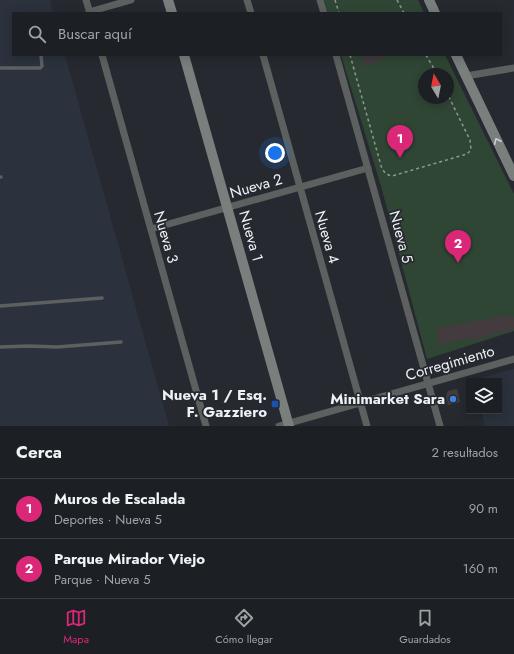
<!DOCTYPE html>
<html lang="es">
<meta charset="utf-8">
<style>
:root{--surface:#1c2024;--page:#25282c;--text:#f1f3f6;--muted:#a0a3a6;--line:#3a3e41;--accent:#db2777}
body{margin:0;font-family:Jost,sans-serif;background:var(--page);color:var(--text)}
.controls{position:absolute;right:12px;bottom:12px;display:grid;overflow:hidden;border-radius:0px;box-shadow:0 2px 10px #0003}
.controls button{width:36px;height:36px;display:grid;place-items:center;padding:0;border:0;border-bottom:1px solid var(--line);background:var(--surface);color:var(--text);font:20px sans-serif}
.compass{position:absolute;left:418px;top:68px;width:36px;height:36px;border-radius:50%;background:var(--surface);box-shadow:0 2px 10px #0003;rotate:350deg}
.you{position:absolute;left:275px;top:153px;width:14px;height:14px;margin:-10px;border:3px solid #fff;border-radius:50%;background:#1a73e8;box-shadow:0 0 0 6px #1a73e833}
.badge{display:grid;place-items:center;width:26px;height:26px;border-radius:50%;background:var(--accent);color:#fff;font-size:13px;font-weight:700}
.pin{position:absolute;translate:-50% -33px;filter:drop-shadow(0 1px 2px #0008)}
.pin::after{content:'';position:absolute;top:21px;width:14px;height:12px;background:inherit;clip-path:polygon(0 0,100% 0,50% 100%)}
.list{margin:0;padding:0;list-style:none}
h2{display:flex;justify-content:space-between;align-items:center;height:52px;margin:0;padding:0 16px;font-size:17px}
h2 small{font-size:13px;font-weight:400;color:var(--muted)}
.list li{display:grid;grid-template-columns:26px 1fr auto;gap:12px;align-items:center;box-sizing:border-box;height:60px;padding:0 16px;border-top:1px solid var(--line)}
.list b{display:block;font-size:15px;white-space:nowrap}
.list p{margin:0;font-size:13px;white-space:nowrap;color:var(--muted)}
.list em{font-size:13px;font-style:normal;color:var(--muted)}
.icon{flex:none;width:22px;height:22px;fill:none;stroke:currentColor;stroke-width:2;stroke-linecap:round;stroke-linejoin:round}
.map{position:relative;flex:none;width:514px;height:426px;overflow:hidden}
.search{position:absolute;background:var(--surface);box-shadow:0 2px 10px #0003;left:12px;right:12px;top:12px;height:44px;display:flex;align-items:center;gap:10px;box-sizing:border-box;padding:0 14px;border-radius:0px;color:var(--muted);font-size:15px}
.sheet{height:172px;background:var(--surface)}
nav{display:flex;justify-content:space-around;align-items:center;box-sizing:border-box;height:56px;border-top:1px solid var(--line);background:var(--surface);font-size:11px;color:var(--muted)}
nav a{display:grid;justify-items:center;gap:2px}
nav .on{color:var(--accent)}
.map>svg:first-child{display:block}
.built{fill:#2b323d}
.green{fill:#304635;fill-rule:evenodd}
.building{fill:#433b3e}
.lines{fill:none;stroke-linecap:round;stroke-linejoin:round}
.path{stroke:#92959a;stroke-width:1.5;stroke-dasharray:3 3;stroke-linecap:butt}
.lane{stroke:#5c605f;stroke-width:3.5}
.street{stroke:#5c605f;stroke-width:7}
.secondary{stroke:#787f7d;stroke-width:10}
.oneway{stroke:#cbcfd1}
.shop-dot{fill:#3f7fe0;stroke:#262a30;stroke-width:1.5}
.transit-dot{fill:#1a4fb4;stroke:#262a30;stroke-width:1.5}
.labels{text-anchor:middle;stroke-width:3.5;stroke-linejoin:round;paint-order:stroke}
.street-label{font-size:15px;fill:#eef1f5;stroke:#262a30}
.poi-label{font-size:15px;font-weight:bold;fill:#eef1f5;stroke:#262a30;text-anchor:end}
</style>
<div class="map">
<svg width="514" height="426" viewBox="0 0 514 426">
<rect width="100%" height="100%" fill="#262a30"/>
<!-- built -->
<g class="built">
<polygon points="0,0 50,0 53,13 13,13 13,55 65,55 169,426 0,426"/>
<polygon points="514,369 514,426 485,426 481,411 499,411 499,381 473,380"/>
</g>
<!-- green -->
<g class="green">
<polygon points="324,0 418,0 424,13 328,13"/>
<path d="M341 55H445L514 194V331L427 359 381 186ZM424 74H448V98H424Z"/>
</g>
<!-- building -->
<g class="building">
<polygon points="360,55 389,55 366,67"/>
<polygon points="509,315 510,317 514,317 514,329 482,337 482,339 473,341 473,338 439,344 436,328"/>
<polygon points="457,389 460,402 448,405 446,396 448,391"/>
</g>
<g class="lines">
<!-- path -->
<g class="path">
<polyline points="335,0 339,13"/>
<polyline points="397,0 404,13"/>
<path d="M350 55 380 162C382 170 384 174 392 176L467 154 471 150 470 140 448 95"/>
<polyline points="426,55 437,74"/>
</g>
<!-- lane -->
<g class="lane">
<polyline points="0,68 40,68 42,66 41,55"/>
<polyline points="0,177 1,177"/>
<polyline points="0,306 102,298"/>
<polyline points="0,347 29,346 57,347 121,342"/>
</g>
<!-- street -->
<g class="street">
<polyline points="86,0 90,13"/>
<polyline points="247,0 251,13"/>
<polyline points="320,0 324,13"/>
<polyline points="89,12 131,0"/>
<polyline points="102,55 206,426"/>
<polyline points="263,55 367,426"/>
<polyline points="336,55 440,426"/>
<polyline points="466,76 514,68"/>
<polyline points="151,229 368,168"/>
<polyline points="279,426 514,359"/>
</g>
<!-- secondary -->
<g class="secondary">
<polyline points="168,0 172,13"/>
<polyline points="429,0 435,13"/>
<polyline points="184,55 289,426"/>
<polyline points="456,55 514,176"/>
</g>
</g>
<!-- one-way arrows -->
<defs><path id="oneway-chevron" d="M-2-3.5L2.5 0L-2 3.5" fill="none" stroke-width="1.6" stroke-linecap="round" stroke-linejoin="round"/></defs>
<use class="oneway" href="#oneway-chevron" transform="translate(497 141) rotate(-115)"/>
<!-- markers -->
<circle class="shop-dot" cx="453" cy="399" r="4"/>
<rect class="transit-dot" x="271" y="400" width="8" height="8" rx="2"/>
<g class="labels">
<!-- street labels -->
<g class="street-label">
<text transform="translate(256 186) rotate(-16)" y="5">Nueva 2</text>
<text transform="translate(251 236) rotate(74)" y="5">Nueva 1</text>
<text transform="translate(166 237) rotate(74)" y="5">Nueva 3</text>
<text transform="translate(327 237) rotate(74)" y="5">Nueva 4</text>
<text transform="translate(401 237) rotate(75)" y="5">Nueva 5</text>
<text transform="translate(450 363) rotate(-16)" y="5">Corregimiento</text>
</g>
<!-- poi labels -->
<g class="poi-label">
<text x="267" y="400">Nueva 1 / Esq.<tspan x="267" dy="17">F. Gazziero</tspan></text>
<text x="445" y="404">Minimarket Sara</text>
</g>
</g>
</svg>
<div class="controls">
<button><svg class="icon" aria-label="layers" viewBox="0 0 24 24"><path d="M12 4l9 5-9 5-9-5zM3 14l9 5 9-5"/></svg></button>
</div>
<svg class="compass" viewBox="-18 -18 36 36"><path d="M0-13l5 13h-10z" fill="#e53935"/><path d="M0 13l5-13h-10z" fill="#a0a3a6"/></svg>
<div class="you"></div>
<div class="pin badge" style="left:400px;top:158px">1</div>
<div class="pin badge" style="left:458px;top:263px">2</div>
<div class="search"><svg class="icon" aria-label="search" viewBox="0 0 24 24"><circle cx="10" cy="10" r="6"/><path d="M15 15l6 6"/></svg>Buscar aquí</div>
</div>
<section class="sheet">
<h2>Cerca<small>2 resultados</small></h2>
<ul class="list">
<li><span class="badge">1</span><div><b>Muros de Escalada</b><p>Deportes · Nueva 5</p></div><em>90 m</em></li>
<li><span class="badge">2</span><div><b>Parque Mirador Viejo</b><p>Parque · Nueva 5</p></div><em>160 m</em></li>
</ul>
</section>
<nav>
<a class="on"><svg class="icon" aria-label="map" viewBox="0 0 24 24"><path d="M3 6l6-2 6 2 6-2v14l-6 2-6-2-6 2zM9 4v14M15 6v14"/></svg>Mapa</a>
<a><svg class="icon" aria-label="directions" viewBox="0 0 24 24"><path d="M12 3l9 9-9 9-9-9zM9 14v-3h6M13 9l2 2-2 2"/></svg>Cómo llegar</a>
<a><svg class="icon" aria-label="saved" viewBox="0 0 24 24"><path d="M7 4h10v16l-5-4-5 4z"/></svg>Guardados</a>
</nav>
